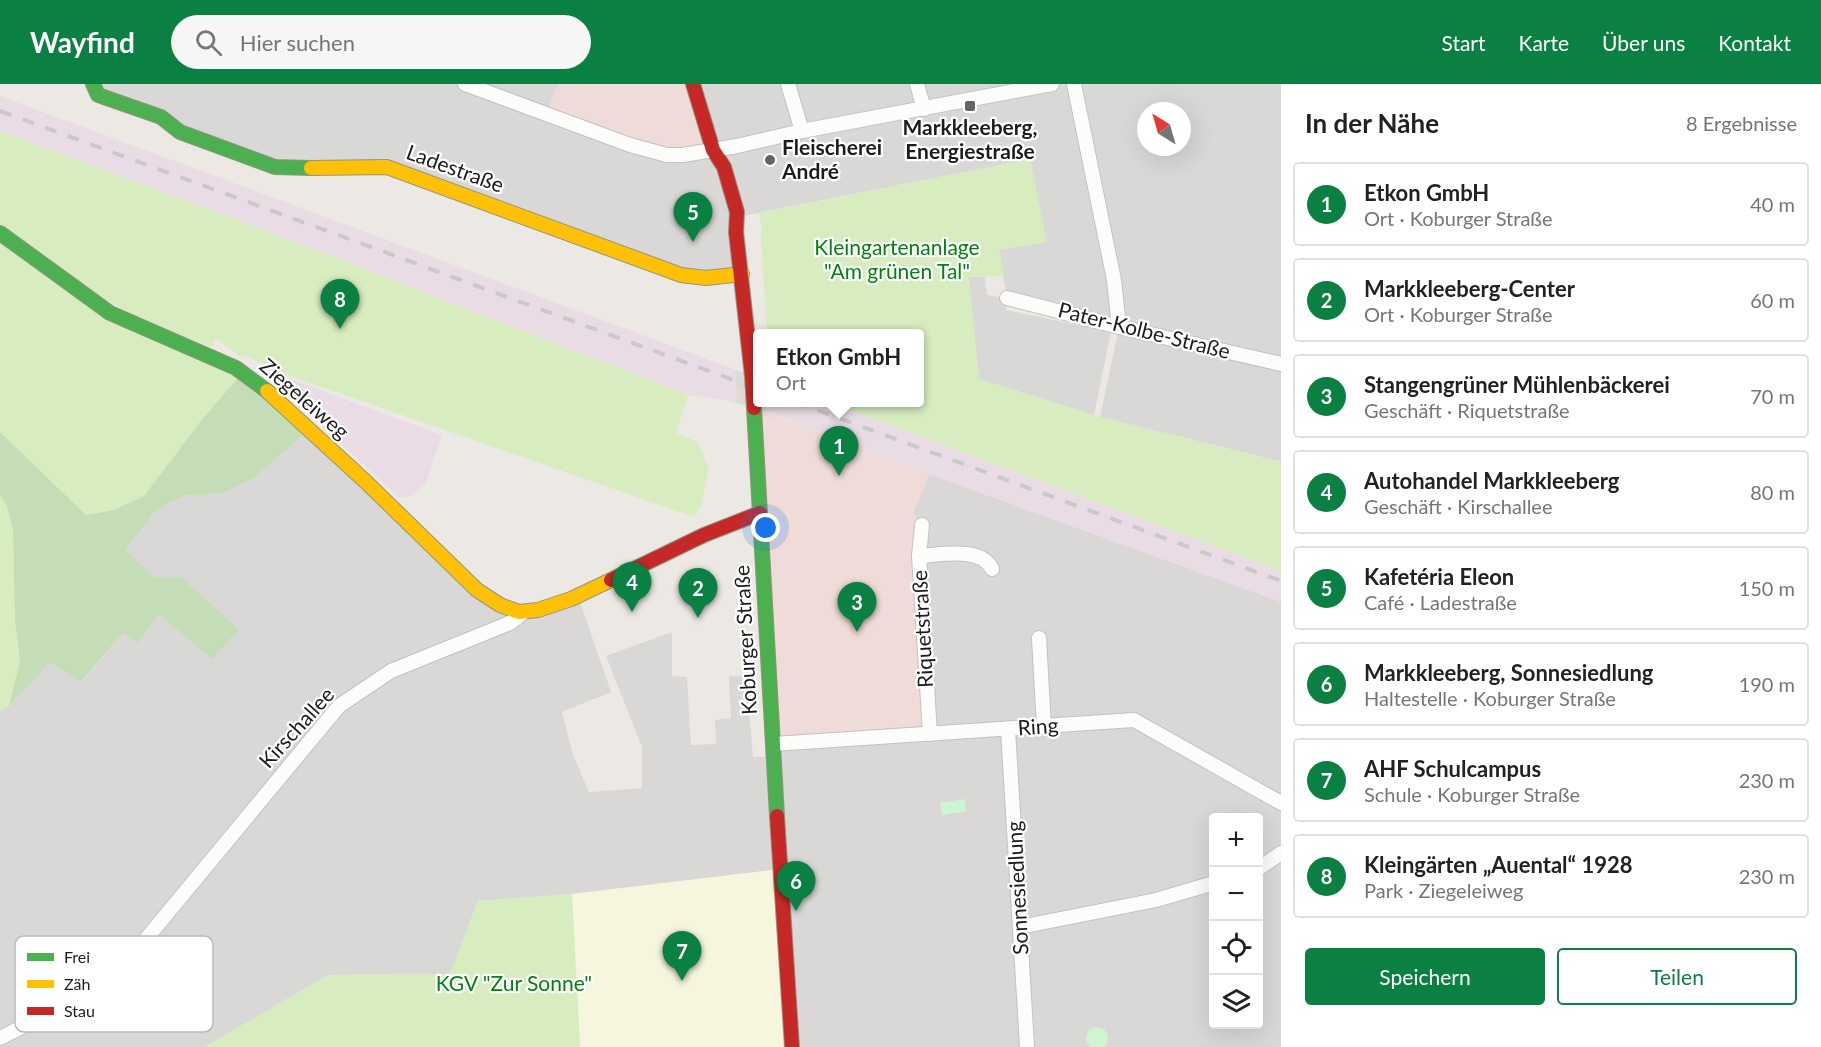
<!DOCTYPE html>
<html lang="de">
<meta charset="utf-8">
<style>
:root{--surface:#fff;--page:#f6f6f6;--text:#222;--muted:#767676;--line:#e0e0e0;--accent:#0b8043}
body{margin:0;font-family:Lato,sans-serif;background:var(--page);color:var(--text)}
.controls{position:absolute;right:18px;bottom:18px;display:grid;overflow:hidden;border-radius:6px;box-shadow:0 6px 24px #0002}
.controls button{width:54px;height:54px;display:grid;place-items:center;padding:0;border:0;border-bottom:2px solid var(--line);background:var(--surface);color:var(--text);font:30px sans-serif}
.compass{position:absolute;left:1137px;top:18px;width:54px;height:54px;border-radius:50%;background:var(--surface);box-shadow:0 6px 24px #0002;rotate:323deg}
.you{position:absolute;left:766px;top:444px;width:21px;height:21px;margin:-15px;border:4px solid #fff;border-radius:50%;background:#1a73e8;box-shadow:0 0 0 9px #1a73e833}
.badge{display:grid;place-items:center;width:39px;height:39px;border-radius:50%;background:var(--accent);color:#fff;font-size:20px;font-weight:700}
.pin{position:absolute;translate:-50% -50px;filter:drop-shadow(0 2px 3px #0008)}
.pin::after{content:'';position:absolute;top:32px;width:21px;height:18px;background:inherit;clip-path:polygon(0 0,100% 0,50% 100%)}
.popup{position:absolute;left:753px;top:245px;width:171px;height:78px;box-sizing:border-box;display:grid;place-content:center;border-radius:6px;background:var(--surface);filter:drop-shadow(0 2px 4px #0005);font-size:20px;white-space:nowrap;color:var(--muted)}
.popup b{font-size:22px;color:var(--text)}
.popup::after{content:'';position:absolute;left:50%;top:100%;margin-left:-12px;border:12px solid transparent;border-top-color:var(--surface)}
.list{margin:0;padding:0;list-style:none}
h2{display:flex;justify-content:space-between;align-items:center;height:78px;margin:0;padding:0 24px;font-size:26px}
h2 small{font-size:20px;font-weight:400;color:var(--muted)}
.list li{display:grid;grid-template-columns:39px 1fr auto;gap:18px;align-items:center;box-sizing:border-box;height:84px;margin:0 12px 12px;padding:0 12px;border:2px solid var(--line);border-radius:6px}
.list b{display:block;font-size:22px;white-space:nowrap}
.list p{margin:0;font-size:20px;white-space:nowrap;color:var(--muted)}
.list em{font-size:20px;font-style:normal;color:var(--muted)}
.actions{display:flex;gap:12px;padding:18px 24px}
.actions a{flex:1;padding:14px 0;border:2px solid var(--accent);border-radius:6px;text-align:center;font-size:21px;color:var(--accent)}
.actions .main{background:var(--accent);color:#fff}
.icon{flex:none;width:33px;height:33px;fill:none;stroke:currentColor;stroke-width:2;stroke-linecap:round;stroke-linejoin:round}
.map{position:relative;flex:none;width:1281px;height:963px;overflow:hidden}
header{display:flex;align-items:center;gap:36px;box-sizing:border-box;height:84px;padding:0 30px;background:var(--accent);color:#fff}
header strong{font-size:28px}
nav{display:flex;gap:33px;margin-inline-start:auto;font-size:21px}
.search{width:420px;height:54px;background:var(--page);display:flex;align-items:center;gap:15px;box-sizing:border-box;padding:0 21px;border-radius:33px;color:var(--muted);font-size:22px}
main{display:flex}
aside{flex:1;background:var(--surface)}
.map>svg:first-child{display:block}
.residential{fill:#dad8d6;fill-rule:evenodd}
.commercial{fill:#efdbd7}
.industrial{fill:#eadce4}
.education{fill:#f6f5de}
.grass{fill:#d7ecbf}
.forest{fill:#c4ddb6}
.park{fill:#cff5d0}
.pier{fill:#dcdbd9}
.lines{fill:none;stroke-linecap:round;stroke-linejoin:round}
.street-casing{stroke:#c4c2c0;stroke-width:16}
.fast-casing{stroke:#93957c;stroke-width:16}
.slow-casing{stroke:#93957c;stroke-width:16}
.jam-casing{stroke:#93957c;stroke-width:16}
.street{stroke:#fcfcfb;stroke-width:14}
.fast{stroke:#4caf50;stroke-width:14}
.slow{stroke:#ffc107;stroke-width:14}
.jam{stroke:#c62828;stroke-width:14}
.rail{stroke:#c9c9c8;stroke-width:4;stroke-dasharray:12 12;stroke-linecap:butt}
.jam-bridge-casing{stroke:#93957c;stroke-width:16;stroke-linecap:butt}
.jam-bridge{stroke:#c62828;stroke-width:14}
.poi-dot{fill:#656462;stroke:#fff;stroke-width:2}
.labels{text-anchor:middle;stroke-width:4.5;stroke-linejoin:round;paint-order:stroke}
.poi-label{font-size:21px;font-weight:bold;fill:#1c1c1c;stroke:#fff}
.street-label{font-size:21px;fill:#1c1c1c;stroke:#fff}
.park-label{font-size:21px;fill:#00840e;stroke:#fff}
.key{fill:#fff;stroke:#bbb;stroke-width:1.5}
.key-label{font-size:16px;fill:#1c1c1c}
</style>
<header>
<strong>Wayfind</strong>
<div class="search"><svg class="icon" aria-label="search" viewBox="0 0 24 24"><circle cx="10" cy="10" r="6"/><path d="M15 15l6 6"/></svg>Hier suchen</div>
<nav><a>Start</a><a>Karte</a><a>Über uns</a><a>Kontakt</a></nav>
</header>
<main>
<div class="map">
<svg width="1281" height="963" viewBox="0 0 1281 963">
<rect width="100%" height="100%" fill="#ece9e4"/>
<!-- residential -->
<g class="residential">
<path d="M93 0H1281V378L1100 333 1119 243 1007 214 1006 226 1111 248 1094 331 979 295 968 193H985L987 211 1007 214 999 166 1030 75 737 133 742 190 706 194 387 83H275ZM1146 27H1182V63H1146Z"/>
<path d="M309 346 504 523 578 512 611 608 562 628 573 671 589 708 642 704V663L606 572 672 548V592L687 593 691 661 716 660 715 636 731 634 729 592H746L753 673H773L913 429 929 390 1281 518V963H792L781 785 572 810 478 817 450 890 328 891 205 963H0V627L9 622 50 577 82 598 123 549 159 531 213 574 156 494 124 466 158 424 187 411 221 410 254 394ZM1214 734H1258V940H1214Z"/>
</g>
<!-- commercial -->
<g class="commercial">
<polygon points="558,0 693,0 713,66 683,71 546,30"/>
<polygon points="754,324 929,390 913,429 922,441 930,650 773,660"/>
</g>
<!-- industrial -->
<g class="industrial">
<polygon points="0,12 758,294 758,318 831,319 1281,487 1281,518 929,390 767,328 726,316 688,311 0,47"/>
<polygon points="282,292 442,351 426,398 411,412 400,414 288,311"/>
</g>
<!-- education -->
<polygon class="education" points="781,785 792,963 580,963 572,810"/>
<!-- grass -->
<g class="grass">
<polygon points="0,47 259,144 688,311 676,349 698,358 709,385 701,421 694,433 282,289 245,272 240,273 216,254 212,263 138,235 77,197 0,141"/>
<polygon points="1030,75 1047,158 999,166 1004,192 969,193 979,295 1104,334 1281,378 1281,487 831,319 920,318 920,249 767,249 761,151 762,144 759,129"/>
<polygon points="0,149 110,229 242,289 200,338 144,412 114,426 86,431 0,348"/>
<polygon points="0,410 7,423 13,446 15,535 20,577 9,622 0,627"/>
<polygon points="572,810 580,963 205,963 328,891 450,890 478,817"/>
</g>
<!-- forest -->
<polygon class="forest" points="242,289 309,346 254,394 221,410 187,411 158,424 125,466 156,494 181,493 239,545 213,575 159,531 137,559 123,549 81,598 50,578 9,622 20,577 15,535 13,446 7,423 0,410 0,348 86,431 114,426 144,412 200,338"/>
<!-- park -->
<g class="park">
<polygon points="965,715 966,727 942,731 940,719"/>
<circle cx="1097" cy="954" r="11"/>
</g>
<!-- pier -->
<polygon class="pier" points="735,286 758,294 758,318 766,319 767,328 737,319"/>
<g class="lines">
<defs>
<g id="street">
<polyline points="465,0 630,61 667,71 683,71 737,62 802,47 1052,0"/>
<polyline points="788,0 802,47"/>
<polyline points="917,0 924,25"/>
<polyline points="1074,0 1114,196 1119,243"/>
<polyline points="1007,214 1119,243 1281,280"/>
<polyline points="922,441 919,472 930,650"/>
<path d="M919 472C940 471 981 462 992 485"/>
<polyline points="1039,554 1044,643"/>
<polyline points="1008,645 1027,963"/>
<polyline points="773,660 1134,636 1281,719"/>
<polyline points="1258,785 1281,769"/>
<polyline points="1020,843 1156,816 1214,799"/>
<polyline points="0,954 104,901 117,890 339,622 391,587 510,539 524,528"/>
</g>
<g id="fast">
<polyline points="93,0 98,11 161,33 180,48 275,83 311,84"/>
<polyline points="0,149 110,229 236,284 267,307"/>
<polyline points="754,324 777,732"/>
</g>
<g id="slow">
<polyline points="311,84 387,83 681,191 706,194 742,190"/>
<polyline points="267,307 365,397 477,506 500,521 519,528 538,526 571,515 611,496"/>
</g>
<g id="jam">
<polyline points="693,0 713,66 724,83 737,128 736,148 752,292"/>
<polyline points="611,496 704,451 760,429"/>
<polyline points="777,732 792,963"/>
</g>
</defs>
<!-- street casing -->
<use href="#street" class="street-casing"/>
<!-- fast casing -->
<use href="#fast" class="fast-casing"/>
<!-- slow casing -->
<use href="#slow" class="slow-casing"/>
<!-- jam casing -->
<use href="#jam" class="jam-casing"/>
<!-- street -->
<use href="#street" class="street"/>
<!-- fast -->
<use href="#fast" class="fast"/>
<!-- slow -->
<use href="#slow" class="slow"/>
<!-- jam -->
<use href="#jam" class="jam"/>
<!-- rail -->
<g class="rail">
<polyline points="0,27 758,305"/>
<polyline points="795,318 1281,497"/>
</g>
<defs>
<polyline id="jam-bridge" points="752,292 754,324"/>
</defs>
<!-- jam-bridge casing -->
<use href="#jam-bridge" class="jam-bridge-casing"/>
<!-- jam-bridge -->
<use href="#jam-bridge" class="jam-bridge"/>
</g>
<!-- markers -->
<g class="poi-dot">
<rect x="964" y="16" width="12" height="12" rx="3"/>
<circle cx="770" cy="76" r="6"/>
</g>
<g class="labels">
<!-- poi labels -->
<g class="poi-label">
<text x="970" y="51">Markkleeberg,<tspan x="970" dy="24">Energiestraße</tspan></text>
<text x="782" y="71" text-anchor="start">Fleischerei<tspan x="782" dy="24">André</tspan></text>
</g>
<!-- street labels -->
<g class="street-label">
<text transform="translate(455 85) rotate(20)" y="7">Ladestraße</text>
<text transform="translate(1144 247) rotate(14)" y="7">Pater-Kolbe-Straße</text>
<text transform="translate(304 315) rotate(41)" y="7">Ziegeleiweg</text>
<text transform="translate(923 545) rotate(-93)" y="7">Riquetstraße</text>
<text transform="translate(746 556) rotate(-93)" y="7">Koburger Straße</text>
<text transform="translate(1038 643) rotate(-4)" y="7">Ring</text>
<text transform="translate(297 644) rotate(-48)" y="7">Kirschallee</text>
<text transform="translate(1018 804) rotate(-93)" y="7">Sonnesiedlung</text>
</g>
<!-- park labels -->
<g class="park-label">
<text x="897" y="171">Kleingartenanlage<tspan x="897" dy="24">"Am grünen Tal"</tspan></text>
<text x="514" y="907">KGV "Zur Sonne"</text>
</g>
</g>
<!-- legend -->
<rect x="15" y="852" width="198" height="96" rx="9" class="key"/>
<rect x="27" y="869" width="27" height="8" fill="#4caf50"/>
<rect x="27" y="896" width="27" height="8" fill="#ffc107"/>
<rect x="27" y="923" width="27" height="8" fill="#c62828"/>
<g class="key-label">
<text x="64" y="879">Frei</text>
<text x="64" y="906">Zäh</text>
<text x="64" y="933">Stau</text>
</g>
</svg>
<div class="controls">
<button>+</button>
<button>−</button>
<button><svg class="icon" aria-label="locate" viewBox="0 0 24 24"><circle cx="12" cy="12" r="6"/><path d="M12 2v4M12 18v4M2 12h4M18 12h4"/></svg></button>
<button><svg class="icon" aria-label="layers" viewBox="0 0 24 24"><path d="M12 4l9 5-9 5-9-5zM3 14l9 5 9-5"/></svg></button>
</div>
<svg class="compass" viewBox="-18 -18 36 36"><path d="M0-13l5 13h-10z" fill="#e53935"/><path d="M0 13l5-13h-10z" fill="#767676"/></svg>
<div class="you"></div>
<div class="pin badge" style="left:839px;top:392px">1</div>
<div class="popup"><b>Etkon GmbH</b>Ort</div>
<div class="pin badge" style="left:698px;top:534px">2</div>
<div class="pin badge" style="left:857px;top:548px">3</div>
<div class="pin badge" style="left:632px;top:528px">4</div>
<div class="pin badge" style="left:693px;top:158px">5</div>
<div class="pin badge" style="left:796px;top:827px">6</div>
<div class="pin badge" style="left:682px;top:897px">7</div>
<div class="pin badge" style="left:340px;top:245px">8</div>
</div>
<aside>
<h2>In der Nähe<small>8 Ergebnisse</small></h2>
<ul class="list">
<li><span class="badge">1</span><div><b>Etkon GmbH</b><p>Ort · Koburger Straße</p></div><em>40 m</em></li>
<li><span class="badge">2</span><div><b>Markkleeberg-Center</b><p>Ort · Koburger Straße</p></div><em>60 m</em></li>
<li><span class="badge">3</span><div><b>Stangengrüner Mühlenbäckerei</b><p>Geschäft · Riquetstraße</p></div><em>70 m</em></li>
<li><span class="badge">4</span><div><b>Autohandel Markkleeberg</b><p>Geschäft · Kirschallee</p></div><em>80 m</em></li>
<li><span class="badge">5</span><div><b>Kafetéria Eleon</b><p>Café · Ladestraße</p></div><em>150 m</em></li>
<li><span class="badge">6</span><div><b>Markkleeberg, Sonnesiedlung</b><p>Haltestelle · Koburger Straße</p></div><em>190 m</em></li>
<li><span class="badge">7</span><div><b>AHF Schulcampus</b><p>Schule · Koburger Straße</p></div><em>230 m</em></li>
<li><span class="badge">8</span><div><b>Kleingärten „Auental“ 1928</b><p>Park · Ziegeleiweg</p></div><em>230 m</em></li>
</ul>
<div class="actions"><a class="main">Speichern</a><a>Teilen</a></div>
</aside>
</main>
